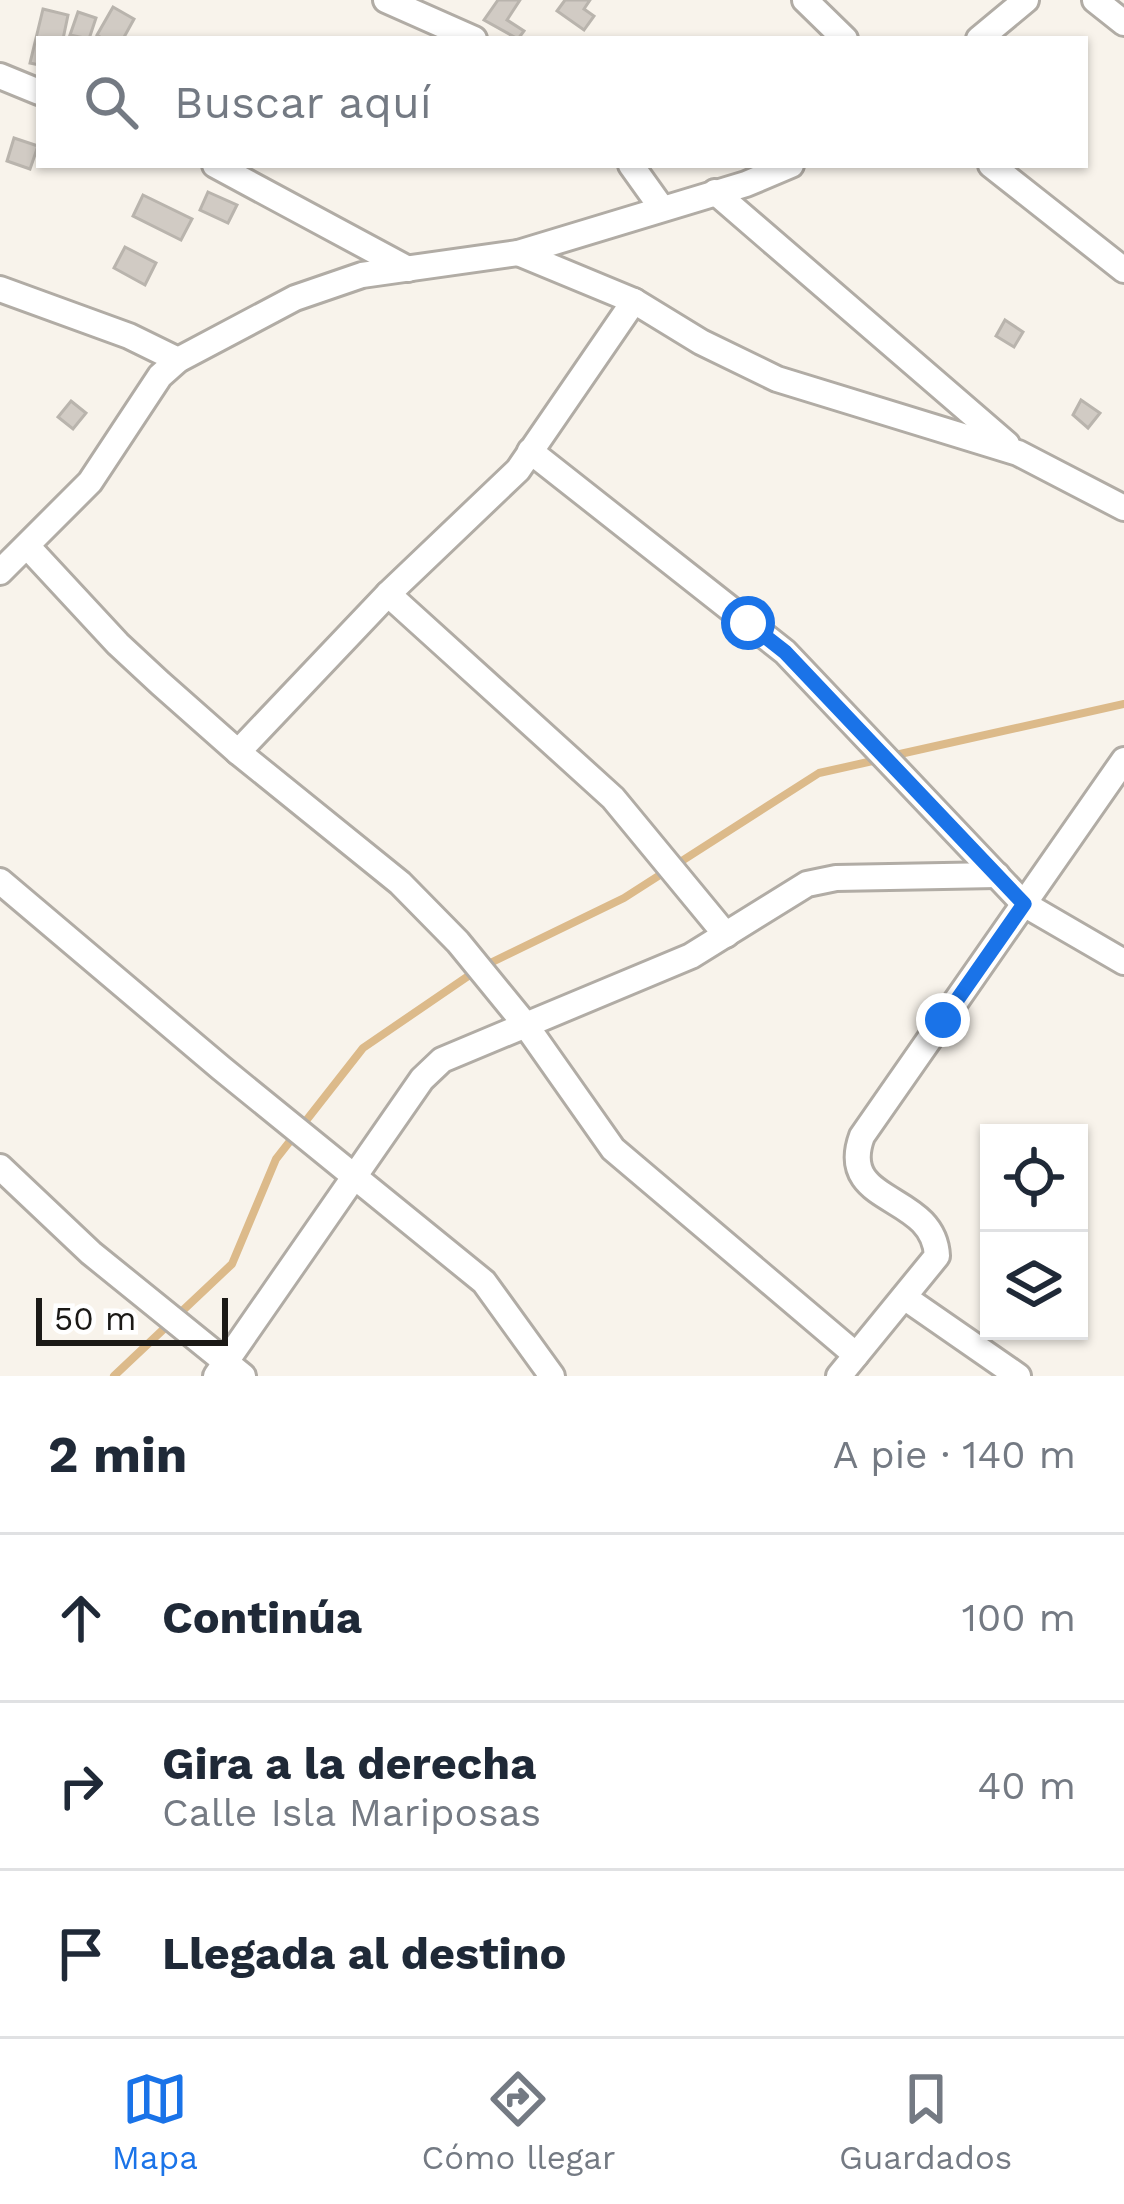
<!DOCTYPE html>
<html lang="es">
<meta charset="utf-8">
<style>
:root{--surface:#fff;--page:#f6f6f7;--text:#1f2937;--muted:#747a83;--line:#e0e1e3;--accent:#1a73e8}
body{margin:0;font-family:"Work Sans",sans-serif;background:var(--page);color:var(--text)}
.controls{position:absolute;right:36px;bottom:36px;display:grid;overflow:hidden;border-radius:0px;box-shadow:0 3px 9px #0004}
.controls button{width:108px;height:108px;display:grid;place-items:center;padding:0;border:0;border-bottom:3px solid var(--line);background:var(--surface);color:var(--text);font:60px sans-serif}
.scale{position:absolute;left:36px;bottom:30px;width:192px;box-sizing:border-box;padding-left:12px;border:6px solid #1b1916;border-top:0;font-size:33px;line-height:42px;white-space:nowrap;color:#1b1916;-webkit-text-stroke:9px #fff;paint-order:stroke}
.stop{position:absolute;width:36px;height:36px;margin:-27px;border:9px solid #1a73e8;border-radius:50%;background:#fff}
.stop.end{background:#1a73e8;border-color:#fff;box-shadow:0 3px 12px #0008}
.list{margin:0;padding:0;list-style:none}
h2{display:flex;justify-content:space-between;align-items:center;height:156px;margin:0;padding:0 48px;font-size:51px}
h2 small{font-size:39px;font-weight:400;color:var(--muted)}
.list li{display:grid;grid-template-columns:78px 1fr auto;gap:36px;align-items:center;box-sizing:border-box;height:168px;padding:0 48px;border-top:3px solid var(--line)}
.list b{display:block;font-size:45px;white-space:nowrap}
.list p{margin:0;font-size:39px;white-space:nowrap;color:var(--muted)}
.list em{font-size:39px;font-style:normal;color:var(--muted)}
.icon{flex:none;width:66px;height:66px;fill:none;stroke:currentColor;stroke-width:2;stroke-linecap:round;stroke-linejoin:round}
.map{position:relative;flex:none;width:1124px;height:1376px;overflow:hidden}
.search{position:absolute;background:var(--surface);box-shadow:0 3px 9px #0004;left:36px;right:36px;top:36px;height:132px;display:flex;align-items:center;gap:30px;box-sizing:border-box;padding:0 42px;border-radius:0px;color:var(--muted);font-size:45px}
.sheet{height:660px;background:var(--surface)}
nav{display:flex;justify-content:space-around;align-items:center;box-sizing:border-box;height:168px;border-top:3px solid var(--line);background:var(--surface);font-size:33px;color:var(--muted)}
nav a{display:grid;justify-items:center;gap:6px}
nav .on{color:var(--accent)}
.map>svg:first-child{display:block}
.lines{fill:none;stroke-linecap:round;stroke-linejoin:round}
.stream{stroke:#dcba8a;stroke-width:8}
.building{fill:#d1cbc4;stroke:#b9b4ad;stroke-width:3}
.minor-casing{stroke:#b1aca5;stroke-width:30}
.minor{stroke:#fff;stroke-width:24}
.route{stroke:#1a73e8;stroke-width:15}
</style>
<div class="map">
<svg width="1124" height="1376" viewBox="0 0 1124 1376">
<rect width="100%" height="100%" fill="#f8f3eb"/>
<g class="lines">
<!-- stream -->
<g class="stream">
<polyline points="891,756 1124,704"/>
<polyline points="179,1314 232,1264 276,1159 363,1048 480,968 624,898 819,773 877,760"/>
<polyline points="114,1376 168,1325"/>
</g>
</g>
<!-- building -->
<g class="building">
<polygon points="498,0 520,0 507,20 524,31 518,39 484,20"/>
<polygon points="565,0 590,0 584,9 594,16 584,30 557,11"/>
<polygon points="113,7 134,19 123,39 103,39 97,35"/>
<polygon points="43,9 68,15 63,39 39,39 39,65 30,63"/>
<polygon points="78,12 96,18 89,39 70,35"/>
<polygon points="14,138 38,146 30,169 7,161"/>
<polygon points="208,192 237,205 228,223 200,210"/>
<polygon points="143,195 192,219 181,240 133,216"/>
<polygon points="125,247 156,263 145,285 114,268"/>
<polygon points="1005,320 1023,332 1014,347 996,336"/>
<polygon points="1081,400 1100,413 1088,428 1073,415"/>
<polygon points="71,401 86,413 73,429 58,417"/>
</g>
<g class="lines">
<defs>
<g id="minor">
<polyline points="386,0 474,39"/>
<polyline points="805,0 845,39"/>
<polyline points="1095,0 1124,23"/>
<polyline points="979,39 1026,0"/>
<polyline points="0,76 39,92"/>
<polyline points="215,165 408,269"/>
<polyline points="631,165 661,207"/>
<polyline points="991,165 1124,270"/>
<polyline points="715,192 1007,444"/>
<polyline points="518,253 634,301 701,342 777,379 1018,453 1124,508"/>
<polyline points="0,289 129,336 178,360"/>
<polyline points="530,451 785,652 1024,904 1124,962"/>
<polyline points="28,547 118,644 160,683 238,752 400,883 458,942 525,1024 613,1149 856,1355"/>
<polyline points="0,572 90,482 160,376 178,360 295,298 362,275 518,253 746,184 791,165"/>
<polyline points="388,594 613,798 726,935"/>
<polyline points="238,752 388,594 518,470 634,301"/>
<polyline points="0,881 221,1068 484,1282 552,1376"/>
<polyline points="0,1167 91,1253 243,1376"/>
<polyline points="904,1297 1018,1376"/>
<polyline points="216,1376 422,1079 442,1060 691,956 807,884 836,878 997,875"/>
<path d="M839 1376 937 1256C934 1192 836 1206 862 1136L1124 760"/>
</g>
</defs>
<!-- minor casing -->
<use href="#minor" class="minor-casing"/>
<!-- minor -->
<use href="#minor" class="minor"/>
</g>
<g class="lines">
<!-- route -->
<polyline class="route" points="748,623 785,652 1024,904 943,1020"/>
</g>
</svg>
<div class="controls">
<button><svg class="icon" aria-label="locate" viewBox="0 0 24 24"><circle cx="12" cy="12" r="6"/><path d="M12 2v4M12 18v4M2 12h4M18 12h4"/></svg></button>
<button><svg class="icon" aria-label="layers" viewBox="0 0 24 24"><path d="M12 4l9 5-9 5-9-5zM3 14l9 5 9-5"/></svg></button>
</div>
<div class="scale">50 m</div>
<div class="stop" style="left:748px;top:623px"></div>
<div class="stop end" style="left:943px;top:1020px"></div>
<div class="search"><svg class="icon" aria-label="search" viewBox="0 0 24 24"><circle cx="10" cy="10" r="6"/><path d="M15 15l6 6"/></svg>Buscar aquí</div>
</div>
<section class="sheet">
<h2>2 min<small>A pie · 140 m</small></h2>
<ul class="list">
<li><svg class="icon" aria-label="ahead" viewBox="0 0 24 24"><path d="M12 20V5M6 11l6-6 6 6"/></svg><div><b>Continúa</b></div><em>100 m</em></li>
<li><svg class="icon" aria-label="right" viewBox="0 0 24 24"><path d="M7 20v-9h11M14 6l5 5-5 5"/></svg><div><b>Gira a la derecha</b><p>Calle Isla Mariposas</p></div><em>40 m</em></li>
<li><svg class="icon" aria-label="arrive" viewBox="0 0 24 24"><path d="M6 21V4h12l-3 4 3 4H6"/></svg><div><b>Llegada al destino</b></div></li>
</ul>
</section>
<nav>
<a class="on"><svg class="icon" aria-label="map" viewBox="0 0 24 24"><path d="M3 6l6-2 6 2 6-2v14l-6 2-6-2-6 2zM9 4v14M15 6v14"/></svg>Mapa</a>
<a><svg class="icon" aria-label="directions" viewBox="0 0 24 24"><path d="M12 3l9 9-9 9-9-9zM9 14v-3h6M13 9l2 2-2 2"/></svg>Cómo llegar</a>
<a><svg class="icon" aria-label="saved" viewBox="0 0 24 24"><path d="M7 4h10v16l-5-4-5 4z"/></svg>Guardados</a>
</nav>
